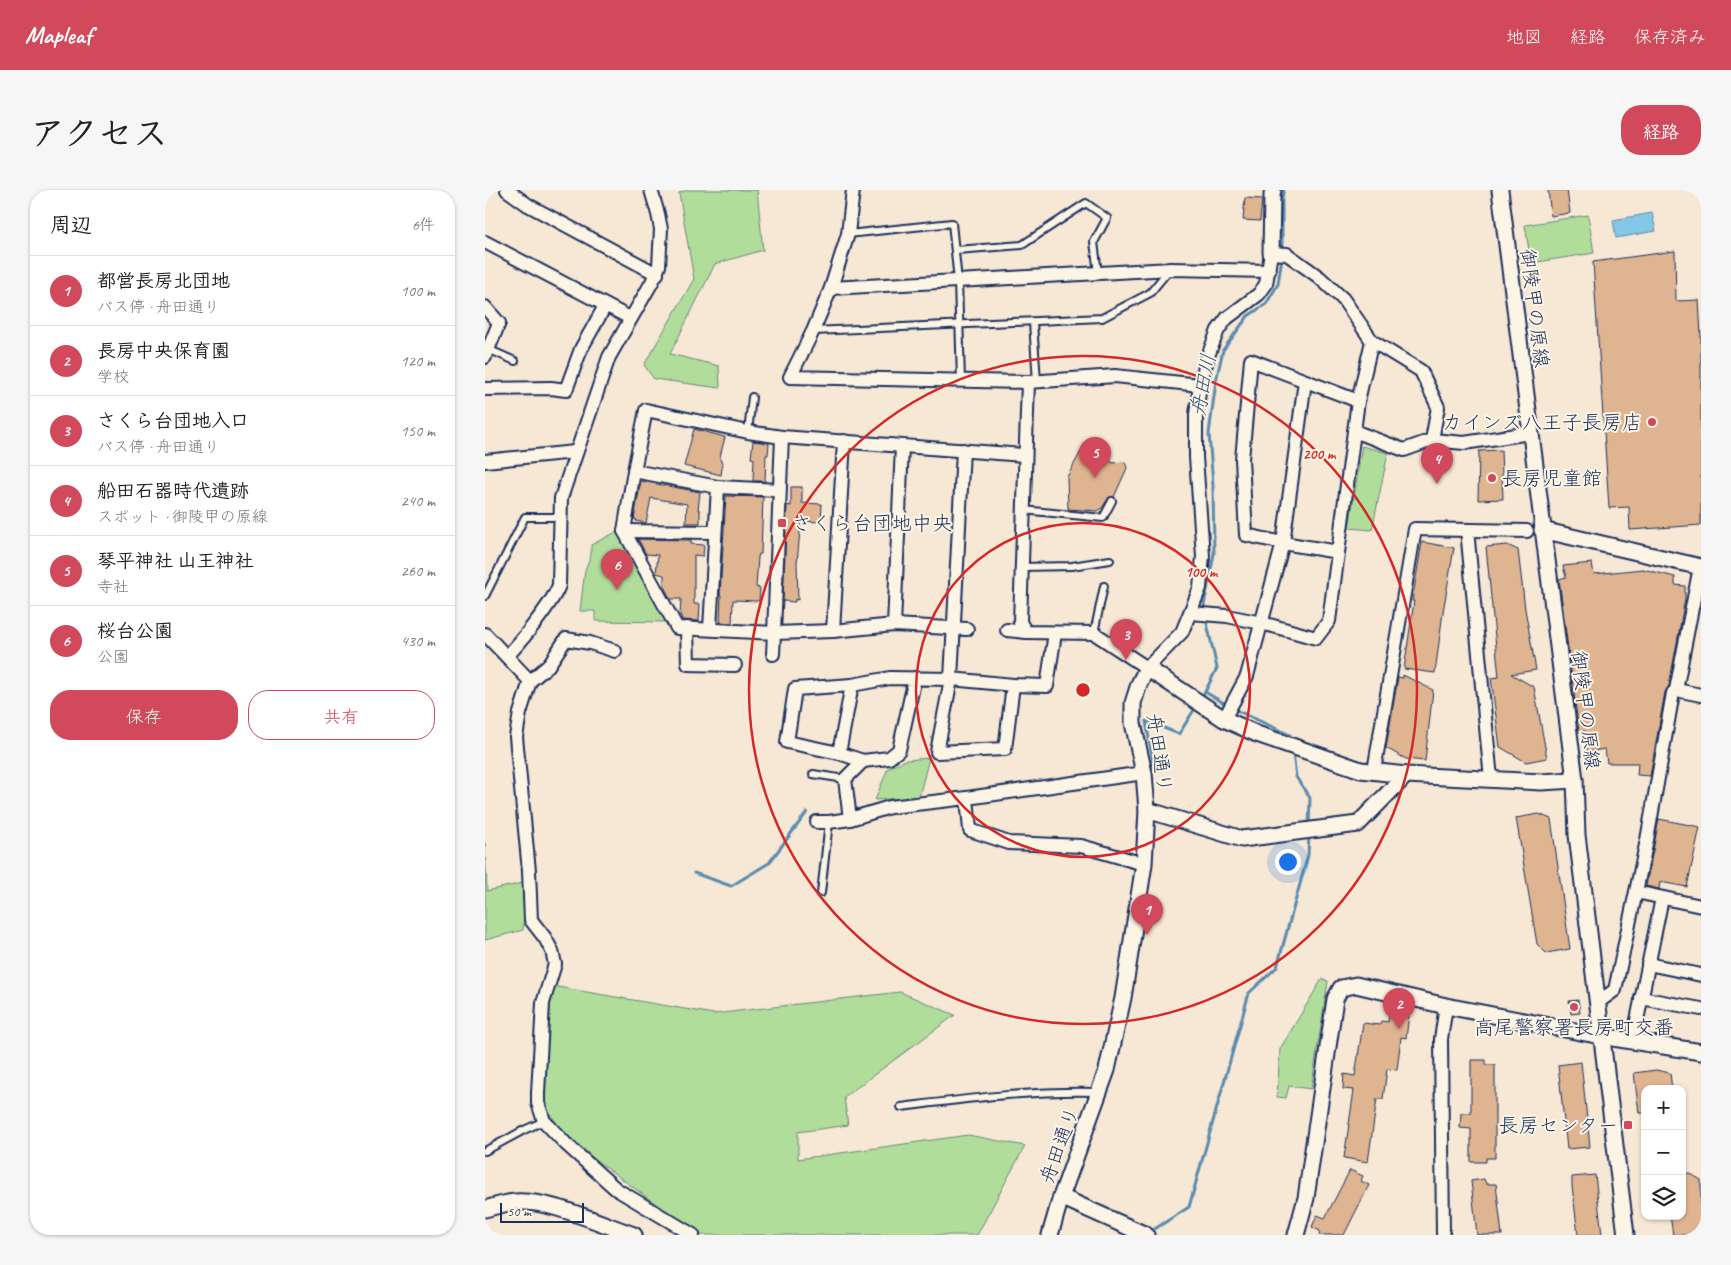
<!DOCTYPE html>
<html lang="ja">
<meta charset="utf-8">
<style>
:root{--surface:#fff;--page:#f6f6f6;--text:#222;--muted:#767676;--line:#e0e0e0;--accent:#d1495b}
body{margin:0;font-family:Caveat,"Klee One",sans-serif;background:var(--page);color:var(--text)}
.controls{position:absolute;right:15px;bottom:15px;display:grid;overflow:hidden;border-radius:10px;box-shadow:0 1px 4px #0004}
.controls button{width:45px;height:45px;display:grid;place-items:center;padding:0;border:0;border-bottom:1px solid var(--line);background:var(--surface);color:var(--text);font:25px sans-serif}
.scale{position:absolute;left:15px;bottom:12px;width:84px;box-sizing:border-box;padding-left:5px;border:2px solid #1b2f5e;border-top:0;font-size:14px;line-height:18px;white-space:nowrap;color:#1b2f5e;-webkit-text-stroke:4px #fcf5e5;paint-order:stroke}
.you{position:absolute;left:802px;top:671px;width:18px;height:18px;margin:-12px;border:4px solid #fff;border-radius:50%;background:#1a73e8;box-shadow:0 0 0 8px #1a73e833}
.badge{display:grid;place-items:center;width:32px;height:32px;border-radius:50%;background:var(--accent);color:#fff;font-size:16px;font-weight:700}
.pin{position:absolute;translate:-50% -41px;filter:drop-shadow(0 1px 2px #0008)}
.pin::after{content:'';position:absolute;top:26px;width:18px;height:15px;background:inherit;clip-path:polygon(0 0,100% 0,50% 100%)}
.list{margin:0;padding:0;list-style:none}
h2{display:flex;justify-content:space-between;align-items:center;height:65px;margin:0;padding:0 20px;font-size:21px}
h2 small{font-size:16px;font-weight:400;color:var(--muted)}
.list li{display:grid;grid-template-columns:32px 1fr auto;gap:15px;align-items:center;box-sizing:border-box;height:70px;padding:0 20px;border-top:1px solid var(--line)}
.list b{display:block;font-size:19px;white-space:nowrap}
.list p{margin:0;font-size:16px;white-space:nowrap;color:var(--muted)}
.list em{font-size:16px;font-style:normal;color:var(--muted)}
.actions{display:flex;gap:10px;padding:15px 20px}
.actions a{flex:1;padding:11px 0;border:1px solid var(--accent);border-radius:20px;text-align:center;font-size:18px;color:var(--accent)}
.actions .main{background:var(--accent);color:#fff}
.icon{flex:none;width:28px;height:28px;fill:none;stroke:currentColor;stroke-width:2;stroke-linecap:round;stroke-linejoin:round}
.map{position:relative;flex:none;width:1216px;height:1045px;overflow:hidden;border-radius:20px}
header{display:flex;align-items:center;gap:30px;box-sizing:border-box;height:70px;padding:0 25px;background:var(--accent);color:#fff}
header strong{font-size:24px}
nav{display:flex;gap:28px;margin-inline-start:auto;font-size:18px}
.intro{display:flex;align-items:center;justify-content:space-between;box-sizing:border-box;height:120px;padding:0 30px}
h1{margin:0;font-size:35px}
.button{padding:12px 22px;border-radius:20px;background:var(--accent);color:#fff;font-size:18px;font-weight:700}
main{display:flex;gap:30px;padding:0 30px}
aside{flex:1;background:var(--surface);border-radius:20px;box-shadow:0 1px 4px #0004}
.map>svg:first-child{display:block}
.green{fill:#b1dd9b;stroke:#66867c}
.water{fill:#84c8e5;stroke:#5a8baf}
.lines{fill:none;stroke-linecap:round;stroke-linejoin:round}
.stream{stroke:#5a8baf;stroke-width:3}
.building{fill:#dfb490;stroke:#1b2f5e}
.service-casing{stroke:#1b2f5e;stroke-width:10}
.minor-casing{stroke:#1b2f5e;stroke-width:16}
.tertiary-casing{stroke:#1b2f5e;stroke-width:19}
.service{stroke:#fcf5e5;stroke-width:6}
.minor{stroke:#fcf5e5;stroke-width:12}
.tertiary{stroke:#fcf5e5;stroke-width:15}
.ring{fill:none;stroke:#d62828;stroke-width:2.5}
.poi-dot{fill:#d1495b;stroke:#fcf5e5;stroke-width:2}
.labels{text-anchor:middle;stroke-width:4;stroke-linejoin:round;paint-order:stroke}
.street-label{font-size:20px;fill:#1b2f5e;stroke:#fcf5e5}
.poi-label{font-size:20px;fill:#1b2f5e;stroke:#fcf5e5;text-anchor:end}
.water-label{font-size:21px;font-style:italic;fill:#355580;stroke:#fcf5e5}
.centre{fill:#d62828;stroke:#fcf5e5;stroke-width:2.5}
.ring-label{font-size:15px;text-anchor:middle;font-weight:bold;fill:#d62828;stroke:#fcf5e5;stroke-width:4;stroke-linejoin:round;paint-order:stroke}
</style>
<header>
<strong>Mapleaf</strong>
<nav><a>地図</a><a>経路</a><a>保存済み</a></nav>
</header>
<div class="intro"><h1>アクセス</h1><a class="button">経路</a></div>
<main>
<aside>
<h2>周辺<small>6件</small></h2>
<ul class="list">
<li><span class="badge">1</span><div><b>都営長房北団地</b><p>バス停 · 舟田通り</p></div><em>100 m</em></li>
<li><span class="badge">2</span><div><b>長房中央保育園</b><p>学校</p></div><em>120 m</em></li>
<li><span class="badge">3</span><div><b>さくら台団地入口</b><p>バス停 · 舟田通り</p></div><em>150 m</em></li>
<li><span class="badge">4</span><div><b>船田石器時代遺跡</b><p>スポット · 御陵甲の原線</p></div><em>240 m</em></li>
<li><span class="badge">5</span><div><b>琴平神社 山王神社</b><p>寺社</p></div><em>260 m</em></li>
<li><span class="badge">6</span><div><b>桜台公園</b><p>公園</p></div><em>430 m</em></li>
</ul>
<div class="actions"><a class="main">保存</a><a>共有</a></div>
</aside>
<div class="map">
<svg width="1216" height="1045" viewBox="0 0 1216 1045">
<rect width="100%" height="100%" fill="#f6e8d4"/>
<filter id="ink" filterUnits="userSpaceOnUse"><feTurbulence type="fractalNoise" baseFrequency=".02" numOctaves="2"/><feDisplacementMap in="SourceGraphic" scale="10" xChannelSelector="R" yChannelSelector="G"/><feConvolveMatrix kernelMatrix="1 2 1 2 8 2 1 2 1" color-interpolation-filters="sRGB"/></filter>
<g filter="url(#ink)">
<!-- green -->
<g class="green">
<polygon points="202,0 272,0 278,60 230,74 185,164 234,176 235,198 169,189 159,175 209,89 194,3"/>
<polygon points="1103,25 1109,63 1046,73 1040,35"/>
<polygon points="877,256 903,263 887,340 864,338"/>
<polygon points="133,341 185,432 110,431 110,421 95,421 100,380 106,365 106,355"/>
<polygon points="444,568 434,607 390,610 403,578 421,570"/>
<polygon points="0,653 2,701 42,692 38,740 0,750"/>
<polygon points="837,789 843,791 826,899 804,896 801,908 792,907 795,859"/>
<polygon points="67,796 229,824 415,802 470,825 359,907 363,935 313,942 313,969 483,945 540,956 492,1045 213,1045 84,950 58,914"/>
</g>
<!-- water -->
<polygon class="water" points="1167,23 1171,41 1131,48 1128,30"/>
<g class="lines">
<!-- stream -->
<g class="stream">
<polyline points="797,61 797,7 799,0"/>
<polyline points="719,415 729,364 728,295 724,244 731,191 738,160 763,126 781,114 793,94 797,67"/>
<polyline points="721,429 732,478 720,502 739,513"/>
<polyline points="716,508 720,502"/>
<polyline points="753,521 805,545"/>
<polyline points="808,563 811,587 825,608 824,636"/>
<polyline points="669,578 661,531 694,544 712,515"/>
<polyline points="209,683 246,696 284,673 322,622"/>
<polyline points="665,1042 704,1017 764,803 792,777 823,665 824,645"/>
</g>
</g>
<!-- building -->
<g class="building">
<polygon points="1063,0 1082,0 1085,23 1066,26"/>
<polygon points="760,8 777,9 775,31 758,30"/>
<polygon points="1190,61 1191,111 1214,110 1216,146 1216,335 1145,340 1144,317 1124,318 1108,72"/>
<polygon points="209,239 240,247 235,267 236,272 238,272 236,285 199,276"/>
<polygon points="268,251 284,253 283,265 281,265 280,291 268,291 269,269 266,268"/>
<polygon points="618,253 627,273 640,272 642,278 629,307 624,307 617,318 613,321 583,319 582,287 600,254"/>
<polygon points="1016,260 1018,309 993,310 994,261"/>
<polygon points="156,291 215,302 213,320 215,320 215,333 201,333 202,314 166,308 161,333 151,331 151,329 149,329"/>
<polygon points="306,297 317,297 317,313 337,314 336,332 316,331 312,372 313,410 310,409 310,412 298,411 302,315 306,316"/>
<polygon points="241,306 278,307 276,364 274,364 273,367 271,397 275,398 274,411 248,410 247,433 235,432 236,405 235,405"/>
<polygon points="153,349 206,350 206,354 219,355 218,366 209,365 209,414 215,414 214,431 197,430 196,426 195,426 196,409 185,409 179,396 179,385 171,383 173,365 161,364"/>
<polygon points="937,352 969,358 958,422 950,483 919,479 929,411 927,411"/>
<polygon points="1022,355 1033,360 1040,419 1051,480 1026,484 1049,497 1062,568 1041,572 1015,557 1006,488 1014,487 1001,357"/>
<polygon points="1107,373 1109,384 1158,379 1190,387 1190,395 1200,396 1200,409 1184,496 1180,502 1165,586 1152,585 1153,573 1122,573 1120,559 1102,562 1100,541 1094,542 1074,389 1081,387 1078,376"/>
<polygon points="918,485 948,500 940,571 921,569 901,558 913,487 918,488"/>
<polygon points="1054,624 1066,629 1085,759 1061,763 1052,754 1031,628"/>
<polygon points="1174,629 1215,637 1202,697 1175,692 1174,699 1161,696"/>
<polygon points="1093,810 1095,823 1086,824 1084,811"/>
<polygon points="910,823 924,825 921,848 916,847 912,880 902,879 898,909 892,909 883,972 859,968 869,900 858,899 859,884 870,886 878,833 895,835 896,831 903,832 904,825 909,826"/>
<polygon points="986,870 1001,870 1001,875 1010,875 1010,968 1001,968 1001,972 986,972 986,939 975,938 976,923 986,923"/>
<polygon points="1096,872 1105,957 1082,959 1073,875"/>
<polygon points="1171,880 1185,883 1187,899 1160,899 1160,923 1154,923 1149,883"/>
<polygon points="865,980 878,986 876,991 884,995 859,1045 834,1045 835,1041 827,1037 832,1025 840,1028"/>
<polygon points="1204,983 1216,990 1216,1045 1188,1045 1185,1026 1197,1026 1197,984"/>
<polygon points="1110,985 1117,1045 1093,1045 1087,996 1087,987"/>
<polygon points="999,989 1001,994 1011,994 1017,1045 992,1045 986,991"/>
</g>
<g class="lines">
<defs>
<g id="service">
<polyline points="363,44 467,33 473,91 476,191"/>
<polyline points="471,60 537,55 601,13 622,28 609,52 613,83"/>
<polyline points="548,132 552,192"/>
<polyline points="328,141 617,128 665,103 684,80"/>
<polyline points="3,159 30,171"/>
<polyline points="263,242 267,207"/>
<polyline points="538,320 618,328 627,311"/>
<polyline points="536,377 587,376 625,370"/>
<polyline points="0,406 40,327 75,327"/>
<polyline points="609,443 619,396"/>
<polyline points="328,584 360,589"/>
<polyline points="336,703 344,632"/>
<path d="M416 917C481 909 547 900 613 902"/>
<polyline points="0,961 39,940 59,931"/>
</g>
<g id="minor">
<polyline points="22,0 43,15 172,84"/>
<polyline points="368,0 363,44 346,98 328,141 305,187 543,192 630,186 715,195"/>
<polyline points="0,52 145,128"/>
<polyline points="346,98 686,79 784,81"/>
<polyline points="0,117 14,133 0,167"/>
<polyline points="543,192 535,432 541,442 609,443 662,478 697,442 715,398 718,366 711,267 711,224 715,195 723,166 733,140 742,128 774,104 781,94 786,63 802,64 834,87 858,109 887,151 936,181 953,217 947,250"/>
<polyline points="0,199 66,198 81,200 96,159 120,116"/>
<polyline points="869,241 919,260 947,250 979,253 1045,243"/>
<polyline points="297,247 289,443 348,441 409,435 482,439"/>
<polyline points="478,260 466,489 528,495 562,496 570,443"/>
<polyline points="0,271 90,262"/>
<polyline points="149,281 233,297 294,300"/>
<polyline points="982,340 1006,589"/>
<polyline points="139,341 230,342"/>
<polyline points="853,362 798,353 761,345 757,269 766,170 873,211 887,151"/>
<polyline points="706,423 742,426 777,433 831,448 844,431 873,211"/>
<polyline points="409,435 417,256"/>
<polyline points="202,438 203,474 250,475"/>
<polyline points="225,439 233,297"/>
<polyline points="522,440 541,442"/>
<polyline points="348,441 359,251"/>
<polyline points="0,444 45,491 35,523 31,547 44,681 46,730 60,748 67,761 70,774 58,813 53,903 53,913 59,931 81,954 131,999 208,1045"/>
<polyline points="288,464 289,443 192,438 139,341 149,281 161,220 263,242 297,247 539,265"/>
<path d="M22 466C35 453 69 411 74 395L76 308 124 167 167 92 174 76 176 39 173 24 166 0"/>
<polyline points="430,488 414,560 404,568 378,571 354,563 302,552 310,499 367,495 405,488 466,489 452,562 520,559 528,495"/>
<polyline points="45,491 63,476 81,449 105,453 130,461"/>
<polyline points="1191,500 1216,505"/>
<polyline points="739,529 762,486 798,353 820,191"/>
<polyline points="354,563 367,495"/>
<polyline points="378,571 360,589 365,629 405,617 482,608"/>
<polyline points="889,581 930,339 1042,341"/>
<polyline points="659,583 482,608 485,640 524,653 596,656 659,674"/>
<polyline points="332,632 344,632 365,629"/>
<polyline points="1151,702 1216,716"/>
<polyline points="1163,774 1216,785"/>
<polyline points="1156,808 1216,819"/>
<polyline points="1112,813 1130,800 1162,650 1188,503 1191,500 1215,377"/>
<polyline points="1149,851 1151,835 1177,708"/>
<polyline points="958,1045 956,849 961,816"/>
</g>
<g id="tertiary">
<polyline points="1015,0 1090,590 1092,645 1141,1045"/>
<polyline points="786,63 787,5 788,0"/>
<polyline points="1057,340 1216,377"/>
<polyline points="662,620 757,649 873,634 921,585"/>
<polyline points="576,1007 661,1045"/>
<path d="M0 1019C10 1016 20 1013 30 1012 63 1009 116 1034 149 1045"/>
<polyline points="565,1045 576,1007 622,880 638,808 659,674 662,620 659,583 648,533 648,513 654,494 662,478 739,529 772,544 876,580 921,585 1056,592 1090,590"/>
<polyline points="811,1045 821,1008 850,809 856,798 871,795 961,816 1116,846 1216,862"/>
</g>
</defs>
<!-- service casing -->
<use href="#service" class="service-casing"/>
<!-- minor casing -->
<use href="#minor" class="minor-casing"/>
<!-- tertiary casing -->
<use href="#tertiary" class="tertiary-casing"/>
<!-- service -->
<use href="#service" class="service"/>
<!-- minor -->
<use href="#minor" class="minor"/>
<!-- tertiary -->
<use href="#tertiary" class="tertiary"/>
</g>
</g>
<!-- distance rings -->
<g class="ring">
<circle cx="598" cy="500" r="167"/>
<circle cx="598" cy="500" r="334"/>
</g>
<!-- markers -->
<g class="poi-dot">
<circle cx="1167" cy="232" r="5"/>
<circle cx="1007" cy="288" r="5"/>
<rect x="292" y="328" width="10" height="10" rx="2.5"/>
<circle cx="1089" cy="817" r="5"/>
<rect x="1138" y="930" width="10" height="10" rx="2.5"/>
</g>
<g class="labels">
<!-- street labels -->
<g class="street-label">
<text transform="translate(1050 118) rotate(83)" y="7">御陵甲の原線</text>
<text transform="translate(1101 520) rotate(83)" y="7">御陵甲の原線</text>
<text transform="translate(675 563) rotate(82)" y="7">舟田通り</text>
<text transform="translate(574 955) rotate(-70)" y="7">舟田通り</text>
</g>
<!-- poi labels -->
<g class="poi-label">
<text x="1157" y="239">カインズ八王子長房店</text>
<text x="1017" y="295" text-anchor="start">長房児童館</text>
<text x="307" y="340" text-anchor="start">さくら台団地中央</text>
<text x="1089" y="844" text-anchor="middle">高尾警察署長房町交番</text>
<text x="1133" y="942">長房センター</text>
</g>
<!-- water labels -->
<g class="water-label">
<text transform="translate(718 195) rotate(-79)" y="7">舟田川</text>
</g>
</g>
<circle cx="598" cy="500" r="8" class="centre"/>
<g class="ring-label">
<text x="834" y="269">200 m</text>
<text x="716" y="387">100 m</text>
</g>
</svg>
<div class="controls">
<button>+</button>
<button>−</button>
<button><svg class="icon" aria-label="layers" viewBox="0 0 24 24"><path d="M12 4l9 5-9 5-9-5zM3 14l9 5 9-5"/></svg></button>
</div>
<div class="scale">50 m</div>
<div class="you"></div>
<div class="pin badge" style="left:662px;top:745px">1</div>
<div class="pin badge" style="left:914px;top:839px">2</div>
<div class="pin badge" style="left:641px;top:470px">3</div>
<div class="pin badge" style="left:952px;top:294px">4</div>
<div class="pin badge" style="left:610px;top:288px">5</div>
<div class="pin badge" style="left:132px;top:400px">6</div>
</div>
</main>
